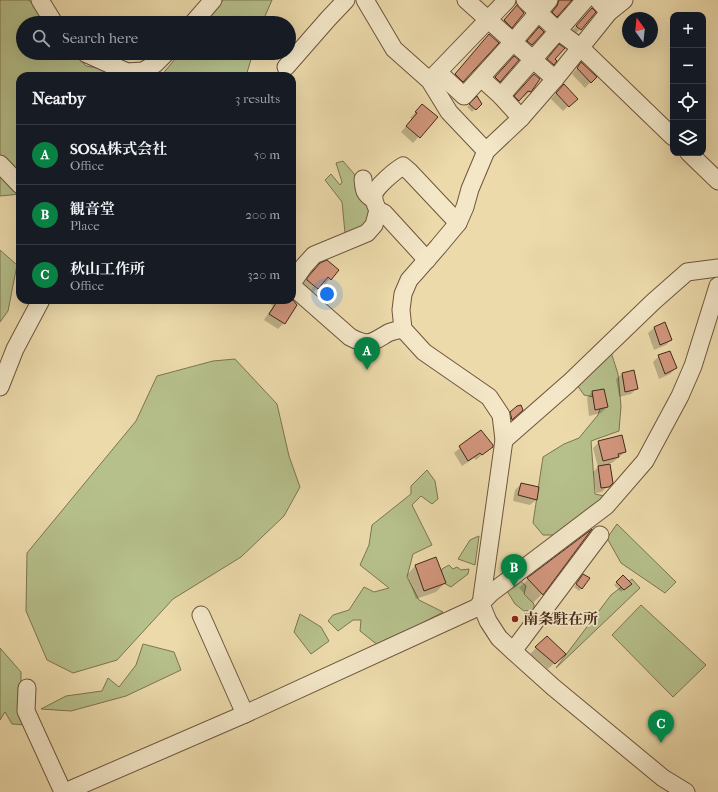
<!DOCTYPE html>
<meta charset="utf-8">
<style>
:root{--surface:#171b24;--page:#20242c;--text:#f1f3f6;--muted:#9ea1a6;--line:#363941;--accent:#0b8043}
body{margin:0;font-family:"IM FELL French Canon","Noto Serif JP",serif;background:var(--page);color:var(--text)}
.controls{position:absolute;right:12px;top:12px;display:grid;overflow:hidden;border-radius:8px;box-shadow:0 4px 16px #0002}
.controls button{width:36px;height:36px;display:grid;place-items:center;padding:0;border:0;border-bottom:1px solid var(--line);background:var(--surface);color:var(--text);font:20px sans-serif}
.compass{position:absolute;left:622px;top:12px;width:36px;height:36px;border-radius:50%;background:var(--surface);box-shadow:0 4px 16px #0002;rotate:345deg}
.you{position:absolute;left:327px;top:294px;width:14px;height:14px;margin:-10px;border:3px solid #fff;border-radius:50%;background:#1a73e8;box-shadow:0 0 0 6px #1a73e833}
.badge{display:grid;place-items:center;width:26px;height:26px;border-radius:50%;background:var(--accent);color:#fff;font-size:13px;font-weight:700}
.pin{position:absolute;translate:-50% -33px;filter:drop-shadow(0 1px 2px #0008)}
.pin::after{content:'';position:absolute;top:21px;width:14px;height:12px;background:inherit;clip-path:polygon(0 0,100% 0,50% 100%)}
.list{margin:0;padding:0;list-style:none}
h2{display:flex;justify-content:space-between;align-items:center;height:52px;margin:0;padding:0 16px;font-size:17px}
h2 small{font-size:13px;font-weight:400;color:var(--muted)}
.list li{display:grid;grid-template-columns:26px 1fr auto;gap:12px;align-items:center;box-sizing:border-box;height:60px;padding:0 16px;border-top:1px solid var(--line)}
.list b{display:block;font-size:15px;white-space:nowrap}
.list p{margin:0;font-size:13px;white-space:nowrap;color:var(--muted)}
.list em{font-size:13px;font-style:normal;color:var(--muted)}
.icon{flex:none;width:22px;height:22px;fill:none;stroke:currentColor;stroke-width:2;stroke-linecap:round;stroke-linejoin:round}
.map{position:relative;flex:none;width:718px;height:792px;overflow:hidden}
.search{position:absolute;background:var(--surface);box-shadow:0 4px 16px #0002;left:16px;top:16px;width:280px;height:44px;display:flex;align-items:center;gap:10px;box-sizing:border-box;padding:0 14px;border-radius:22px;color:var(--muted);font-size:15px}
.panel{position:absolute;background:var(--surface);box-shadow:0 4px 16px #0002;left:16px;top:72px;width:280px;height:232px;border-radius:12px}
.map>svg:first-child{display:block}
.green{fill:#b6c08b;stroke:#7d7452}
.shadow{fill:#0003}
.building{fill:#d2967d;stroke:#442918}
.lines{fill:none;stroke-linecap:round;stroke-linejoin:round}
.minor-casing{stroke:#6e553d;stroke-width:19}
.minor{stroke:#f3e7c8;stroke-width:17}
.poi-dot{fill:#8f2418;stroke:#f3e7c8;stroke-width:1.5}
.labels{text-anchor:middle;stroke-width:3.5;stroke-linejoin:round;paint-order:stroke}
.poi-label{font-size:15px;font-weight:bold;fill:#442918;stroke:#f3e7c8;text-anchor:start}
</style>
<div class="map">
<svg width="718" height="792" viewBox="0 0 718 792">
<rect width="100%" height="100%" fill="#ecdaab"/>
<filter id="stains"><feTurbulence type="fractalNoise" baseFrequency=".005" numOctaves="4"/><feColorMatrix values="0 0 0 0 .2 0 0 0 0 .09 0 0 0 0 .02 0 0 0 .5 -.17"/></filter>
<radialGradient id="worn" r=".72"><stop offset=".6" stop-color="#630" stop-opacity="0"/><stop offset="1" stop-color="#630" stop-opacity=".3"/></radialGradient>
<!-- green -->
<g class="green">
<polygon points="0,0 29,0 49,23 23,23 23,53 74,53 86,66 142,76 20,76 20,194 0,196"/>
<polygon points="223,0 272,0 262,23 205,23"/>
<polygon points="180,53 253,53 246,76 161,76"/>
<polygon points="343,161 355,175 358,188 367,199 370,219 359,230 345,233 342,202 325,180 331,174 340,185 342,182 336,163"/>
<polygon points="0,250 17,265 8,311 0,322"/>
<polygon points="610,349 618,374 621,406 619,431 591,441 595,494 604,496 560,535 543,535 533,523 543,457 564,444 579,438 598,415 603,399 584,395 575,382"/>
<polygon points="235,359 277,404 289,456 300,487 284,516 241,557 173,599 117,660 73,673 47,660 26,611 27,553 136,421 157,376 213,361"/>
<polygon points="427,470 435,481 438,499 432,504 421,496 412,505 432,545 413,554 407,577 419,600 443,612 379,646 360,631 361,620 353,620 338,631 328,621 333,615 349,610 364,587 374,592 389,588 360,565 369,545 372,525 411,494 411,486"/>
<polygon points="617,524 676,582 665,593 621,563 607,538"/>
<polygon points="479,536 475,565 458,559 470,540"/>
<polygon points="449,565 453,569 457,567 461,570 469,569 468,574 451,587 440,581 442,569"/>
<polygon points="516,577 526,586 524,594 534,604 534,610 524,611 515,604 507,591"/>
<polygon points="632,579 640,588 556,668 611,595"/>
<polygon points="641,605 706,665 673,697 612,635"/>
<polygon points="300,614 321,627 329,641 311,654 294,632"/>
<polygon points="143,644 174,652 181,670 126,696 71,711 41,709 66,696 102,691 108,678 119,687 136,665"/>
<polygon points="0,648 21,672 21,692 27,725 12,724 5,712 0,720"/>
</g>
<!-- shadow -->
<g class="shadow">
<polygon points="551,0 570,0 551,21 547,18 553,9 553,3"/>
<polygon points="591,9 594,12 575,35 571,32"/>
<polygon points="511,12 511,27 506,33 499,26"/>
<polygon points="481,44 463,81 454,90 447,83"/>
<polygon points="508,63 499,81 494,87 490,83"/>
<polygon points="581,64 595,77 585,88 572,74"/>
<polygon points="292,76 295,79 292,82"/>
<polygon points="528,81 530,91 524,97 522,96 513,106 509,102"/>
<polygon points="558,91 576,99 563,111 551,99"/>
<polygon points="477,98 481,103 472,112 467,107"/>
<polygon points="417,111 436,117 413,143 401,132 412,119 410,118"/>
<polygon points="320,264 330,279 325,284 323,283 312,294 302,286 306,279"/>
<polygon points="273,300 291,300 284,323 278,329 264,320 273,306 270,304"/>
<polygon points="665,324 671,340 666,345 654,350 648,333 654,328"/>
<polygon points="659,356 676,368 670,374 659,379 653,362"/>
<polygon points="622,374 637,388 631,394 619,397 616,379"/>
<polygon points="592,392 607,407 601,413 589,416 587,398"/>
<polygon points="511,413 516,415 506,424 505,419"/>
<polygon points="481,431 492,446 476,460 474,458 462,466 454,453"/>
<polygon points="599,442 625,452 612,463 609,463 612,482 602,492 596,493 593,472 598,467 593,448"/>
<polygon points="521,484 538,488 536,500 530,505 513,501 515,490"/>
<polygon points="587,534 542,594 533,603 519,588 528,579"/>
<polygon points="415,566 445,583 436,592 416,599 407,575"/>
<polygon points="623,576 628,586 621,592 614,585"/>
<polygon points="581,578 589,579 579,591 574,587"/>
<polygon points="547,637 559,659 548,669 530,654"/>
</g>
<!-- building -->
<g class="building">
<polygon points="559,0 572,0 557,17 552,12 557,6"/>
<polygon points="517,5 524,13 512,28 504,20"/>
<polygon points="592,8 596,12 581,30 576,26"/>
<polygon points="539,27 544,32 532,45 527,41"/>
<polygon points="489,34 499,43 463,82 455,74"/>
<polygon points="559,44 565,48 555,59 557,61 554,65 547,59"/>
<polygon points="514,56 519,60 500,82 495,77"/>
<polygon points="581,62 597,77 591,83 577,68"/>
<polygon points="534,74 540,79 531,92 528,91 519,101 514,96"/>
<polygon points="564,84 578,99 569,107 556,93"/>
<polygon points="477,96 482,104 476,110 469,104"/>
<polygon points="422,104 438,117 420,138 406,126 417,113 415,112"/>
<polygon points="327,260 339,270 331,280 328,277 318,289 307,280 307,278 320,263"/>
<polygon points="278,300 293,300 297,305 285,324 269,314"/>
<polygon points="665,322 672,340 660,345 654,327"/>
<polygon points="670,351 677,368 665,374 658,355"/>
<polygon points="634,370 638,389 625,392 622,373"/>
<polygon points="604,389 608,407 595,410 592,391"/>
<polygon points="521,405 523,410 512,420 510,412 517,406"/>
<polygon points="481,430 493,445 493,447 482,455 480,453 468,461 459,446"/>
<polygon points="622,435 626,452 618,454 619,457 603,461 598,441"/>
<polygon points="610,464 613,483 609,487 601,488 598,466"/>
<polygon points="521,483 539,487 537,500 518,495"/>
<polygon points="592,529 543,595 527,578"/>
<polygon points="436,557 446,583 424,591 415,565"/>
<polygon points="583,574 590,578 582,589 576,584"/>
<polygon points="623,575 632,584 624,590 616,582"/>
<polygon points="547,636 566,654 555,664 535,647"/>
</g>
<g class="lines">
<defs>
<g id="minor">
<polyline points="40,0 54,23"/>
<polyline points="365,0 394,49 430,81 449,112 486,151"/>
<polyline points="466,0 555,79"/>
<polyline points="525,0 558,31 581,48 673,137"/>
<polyline points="598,0 609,12"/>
<polyline points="624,0 609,12 555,79 521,118 486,151 470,189 465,207 458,223 438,247 409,280 403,294 401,310 403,329 424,352 489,397 501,415 504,440 481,604 488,621 499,638 513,651 553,687 663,778 686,792"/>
<polyline points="193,23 213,0"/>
<polyline points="85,53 127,72 143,71 155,64 166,53"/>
<polyline points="286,67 328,19 346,0"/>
<polyline points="438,72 464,96 513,42 549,0"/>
<polyline points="481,78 501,96 521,118"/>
<polyline points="431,79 507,0"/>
<polyline points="501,96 585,0"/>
<polyline points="689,153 718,181"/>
<polyline points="0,164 20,185"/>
<path d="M363 179C364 190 364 194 373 199"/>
<path d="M427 260 384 213 378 210C376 206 373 201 374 195 375 187 396 170 403 166L410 172 458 223"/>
<polyline points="292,283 304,266 314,255 367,233 374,225 378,210"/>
<path d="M292 286 350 337C369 347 371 343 388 333 392 331 398 330 403 329"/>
<polyline points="0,387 15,349 41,300"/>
<polyline points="504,440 569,383 653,302 687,272 718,268"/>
<polyline points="201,615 245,714"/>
<polyline points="513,651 600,535"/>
<polyline points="27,688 26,711 63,792"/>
<polyline points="65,792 245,714 476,608 491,593 606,506 645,461 680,396 693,366 718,286"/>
</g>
</defs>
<!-- minor casing -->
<use href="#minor" class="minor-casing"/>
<!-- minor -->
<use href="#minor" class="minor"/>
</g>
<!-- markers -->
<circle class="poi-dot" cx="515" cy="619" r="4"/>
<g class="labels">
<!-- poi labels -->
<g class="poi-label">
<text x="523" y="624">南条駐在所</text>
</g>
</g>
<rect width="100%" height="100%" filter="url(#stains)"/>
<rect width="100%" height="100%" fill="url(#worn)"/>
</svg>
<div class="controls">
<button>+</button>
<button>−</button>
<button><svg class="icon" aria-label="locate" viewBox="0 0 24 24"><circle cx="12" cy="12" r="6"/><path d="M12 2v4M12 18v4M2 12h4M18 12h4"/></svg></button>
<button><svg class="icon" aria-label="layers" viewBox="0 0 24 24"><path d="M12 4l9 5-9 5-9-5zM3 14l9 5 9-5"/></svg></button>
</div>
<svg class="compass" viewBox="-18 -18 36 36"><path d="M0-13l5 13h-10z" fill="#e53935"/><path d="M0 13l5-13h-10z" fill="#9ea1a6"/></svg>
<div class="you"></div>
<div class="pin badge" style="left:367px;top:370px">A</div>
<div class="pin badge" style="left:514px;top:587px">B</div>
<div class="pin badge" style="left:661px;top:743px">C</div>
<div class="search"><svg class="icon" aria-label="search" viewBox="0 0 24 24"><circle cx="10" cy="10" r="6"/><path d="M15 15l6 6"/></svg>Search here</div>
<section class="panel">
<h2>Nearby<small>3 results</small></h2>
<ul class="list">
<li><span class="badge">A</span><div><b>SOSA株式会社</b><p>Office</p></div><em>50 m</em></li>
<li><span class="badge">B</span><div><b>観音堂</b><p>Place</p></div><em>200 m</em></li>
<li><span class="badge">C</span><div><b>秋山工作所</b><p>Office</p></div><em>320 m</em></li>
</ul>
</section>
</div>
